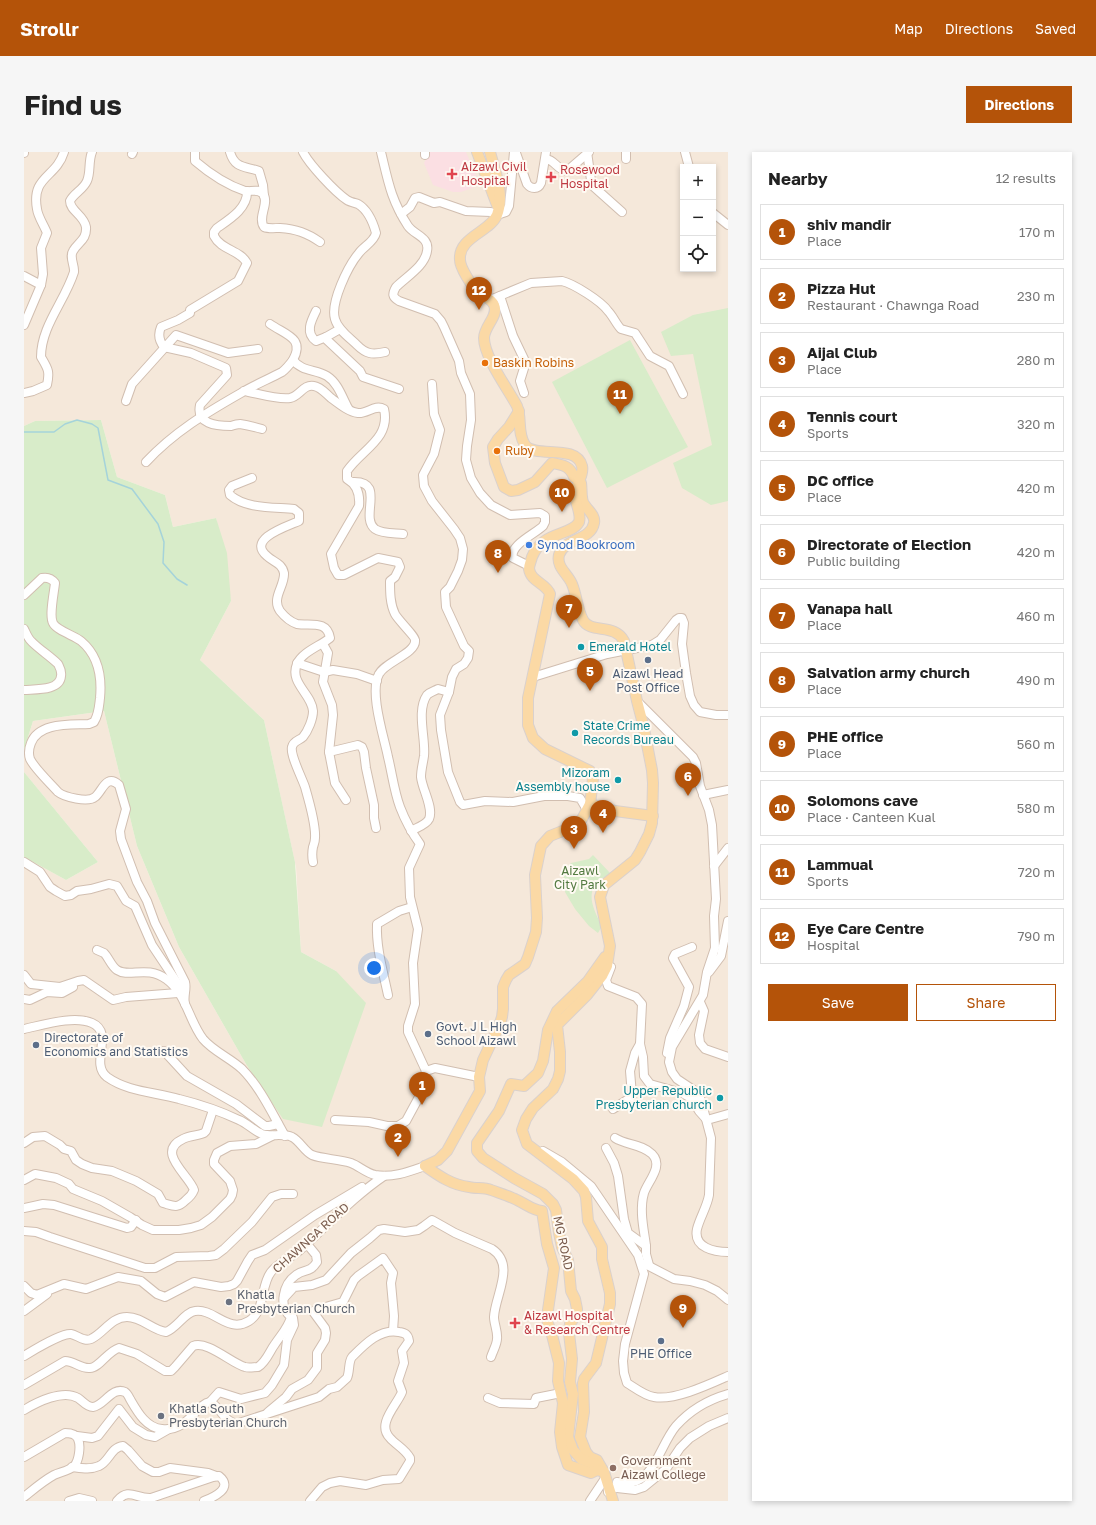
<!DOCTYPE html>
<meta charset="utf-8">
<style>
:root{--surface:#fff;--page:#f6f6f6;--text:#222;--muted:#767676;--line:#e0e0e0;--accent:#b45309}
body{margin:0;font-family:"Golos Text",sans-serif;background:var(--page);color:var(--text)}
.controls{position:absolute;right:12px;top:12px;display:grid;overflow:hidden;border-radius:0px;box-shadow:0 2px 6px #0003}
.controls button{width:36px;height:36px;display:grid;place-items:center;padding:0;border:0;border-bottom:1px solid var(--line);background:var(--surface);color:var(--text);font:20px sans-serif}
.you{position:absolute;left:350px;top:816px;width:14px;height:14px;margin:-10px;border:3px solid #fff;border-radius:50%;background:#1a73e8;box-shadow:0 0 0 6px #1a73e833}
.badge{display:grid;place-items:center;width:26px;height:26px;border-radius:50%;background:var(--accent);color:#fff;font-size:13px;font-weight:700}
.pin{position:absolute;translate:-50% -33px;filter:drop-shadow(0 1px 2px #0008)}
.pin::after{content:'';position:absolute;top:21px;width:14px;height:12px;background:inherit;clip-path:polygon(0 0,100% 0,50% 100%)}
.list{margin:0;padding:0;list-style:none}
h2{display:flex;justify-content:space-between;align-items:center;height:52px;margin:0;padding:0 16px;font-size:17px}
h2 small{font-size:13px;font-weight:400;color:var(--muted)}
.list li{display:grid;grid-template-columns:26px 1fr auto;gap:12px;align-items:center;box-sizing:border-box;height:56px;margin:0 8px 8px;padding:0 8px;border:1px solid var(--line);border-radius:0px}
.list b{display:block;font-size:15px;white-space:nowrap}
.list p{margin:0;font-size:13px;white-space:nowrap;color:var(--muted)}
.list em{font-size:13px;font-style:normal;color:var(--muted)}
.actions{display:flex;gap:8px;padding:12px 16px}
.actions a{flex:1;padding:9px 0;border:1px solid var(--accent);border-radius:0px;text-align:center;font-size:14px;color:var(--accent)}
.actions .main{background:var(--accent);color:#fff}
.icon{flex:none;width:22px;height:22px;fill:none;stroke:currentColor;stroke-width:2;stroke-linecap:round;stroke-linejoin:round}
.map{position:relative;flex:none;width:704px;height:1349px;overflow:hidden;border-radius:0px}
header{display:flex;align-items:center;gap:24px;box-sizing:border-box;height:56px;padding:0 20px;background:var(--accent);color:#fff}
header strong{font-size:19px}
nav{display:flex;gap:22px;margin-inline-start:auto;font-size:14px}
.intro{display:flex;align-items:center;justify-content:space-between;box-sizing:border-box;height:96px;padding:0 24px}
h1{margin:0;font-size:28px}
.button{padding:10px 18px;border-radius:0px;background:var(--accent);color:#fff;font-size:14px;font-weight:700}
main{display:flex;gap:24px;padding:0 24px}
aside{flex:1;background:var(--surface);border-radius:0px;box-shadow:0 2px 6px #0003}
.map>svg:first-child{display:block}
.residential{fill:#f5e8da;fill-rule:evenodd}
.medical{fill:#fbdfe3}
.green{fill:#d8ecc9}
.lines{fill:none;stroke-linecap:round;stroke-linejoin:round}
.stream{stroke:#a5d3da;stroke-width:1.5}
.minor-casing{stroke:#d1beb0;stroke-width:10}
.major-casing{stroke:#dad1cd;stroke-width:12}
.minor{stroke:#fff;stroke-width:8}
.major{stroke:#fbd9a5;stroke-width:10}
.health-dot{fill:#e0444e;stroke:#fffaf3;stroke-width:1.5}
.food-dot{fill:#e8710a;stroke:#fffaf3;stroke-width:1.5}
.shop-dot{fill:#3f7fe0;stroke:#fffaf3;stroke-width:1.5}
.culture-dot{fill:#0f9aa8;stroke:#fffaf3;stroke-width:1.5}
.service-dot{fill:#5c6f8a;stroke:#fffaf3;stroke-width:1.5}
.worship-dot{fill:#6b7280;stroke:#fffaf3;stroke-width:1.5}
.education-dot{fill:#8d6e63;stroke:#fffaf3;stroke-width:1.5}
.labels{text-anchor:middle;stroke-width:4;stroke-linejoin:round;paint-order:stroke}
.health-label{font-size:12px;fill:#be3a42;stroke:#fffaf3;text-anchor:start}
.food-label{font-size:12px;fill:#c56008;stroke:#fffaf3;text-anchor:start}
.shop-label{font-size:12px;fill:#366cbe;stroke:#fffaf3;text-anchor:start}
.culture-label{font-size:12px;fill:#0d838f;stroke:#fffaf3;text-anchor:start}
.service-label{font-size:12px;fill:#4e5e75;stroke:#fffaf3}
.park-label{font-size:12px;fill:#537a41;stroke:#fffaf3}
.street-label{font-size:12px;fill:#7a5c4d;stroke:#fffaf3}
.worship-label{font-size:12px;fill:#5b616d;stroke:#fffaf3;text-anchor:start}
.education-label{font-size:12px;fill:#785e54;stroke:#fffaf3;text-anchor:start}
</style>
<header>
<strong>Strollr</strong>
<nav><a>Map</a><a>Directions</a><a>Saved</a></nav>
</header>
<div class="intro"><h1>Find us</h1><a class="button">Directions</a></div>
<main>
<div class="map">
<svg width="704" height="1349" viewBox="0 0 704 1349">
<rect width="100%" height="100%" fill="#fdf6ec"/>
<!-- residential -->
<path class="residential" d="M0 0H704V1349H0V705L42 728 74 710 0 620V598L9 569 80 559 113 694 155 795 222 912 312 819 277 800 272 715 240 568 176 508 207 449 192 366 149 375 141 343 93 325 77 268 11 269 0 274ZM659 15H689V117H659Z"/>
<!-- medical -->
<polygon class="medical" points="403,0 442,0 456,33 437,40 429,40 409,33 400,11 404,3"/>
<!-- green -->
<g class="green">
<polygon points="704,156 704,349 687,353 658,336 649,311 688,293 669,202 647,204 637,180 669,163"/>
<polygon points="606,188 664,295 583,336 528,230"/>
<polygon points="77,268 93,325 141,343 149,375 192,366 203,401 207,449 176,508 240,568 271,710 277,800 312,819 342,851 298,975 259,967 222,912 155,795 113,694 80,559 9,569 0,598 0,274 11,269"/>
<polygon points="0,620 74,710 42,728 0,705"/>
<path d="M569 703 586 721C581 725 573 730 570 735 563 747 573 764 578 774L574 781 565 774 551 757 541 740 539 719 547 711 565 707Z"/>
</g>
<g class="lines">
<!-- stream -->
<polyline class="stream" points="0,280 30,280 41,272 53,268 68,272 74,276 84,328 108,337 134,372 140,390 139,411 153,427 163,433"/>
<defs>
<g id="minor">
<path d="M171 0V9C185 21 203 33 221 39 227 40 234 36 239 42 246 51 233 65 240 75 245 77 251 76 256 76 272 77 283 81 296 90"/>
<path d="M206 0C211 17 221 14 235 19L239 33 240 44"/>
<path d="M279 0C285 12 311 40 323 48 326 50 331 51 334 52 344 58 349 70 352 81 350 90 340 94 335 101 324 114 306 151 311 167 314 178 326 186 333 193 342 202 348 203 361 200"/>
<path d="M357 0C364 29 367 48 384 74 390 83 406 85 403 99 401 114 382 125 372 135 368 142 368 145 375 149L411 162 417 169 420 175 435 209 437 221 446 242 447 268 443 294 442 308 447 326 456 341 467 353 486 363 516 361 521 364V370L519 374C511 382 485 393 489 406L505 414"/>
<polyline points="401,0 401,3"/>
<polyline points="563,0 567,28 570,35 598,60"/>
<polyline points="661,0 665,15"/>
<polyline points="0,1 0,0"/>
<path d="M492 1 503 32C507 37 514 38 517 31L522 0"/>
<polyline points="108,2 109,0"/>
<path d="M522 7C531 8 533 18 543 19L565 0"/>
<polyline points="602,7 602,0"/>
<path d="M223 39C224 56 206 67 193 76L190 80V84C197 98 216 98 223 111L214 129 166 158V161L154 168 137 175C134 182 135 189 140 195L167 201 202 216 203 223 176 253C172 272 192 274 207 274 210 273 213 272 216 272 223 273 231 275 238 277"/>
<polyline points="689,61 704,73"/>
<polyline points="377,62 386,55 391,46 395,45 410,51 416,50 442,59 467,60 473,63 482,60 485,54 490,0"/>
<polyline points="0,124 17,133"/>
<polyline points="476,144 489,184 500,207 501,213 496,229 500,241"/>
<path d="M466 148 507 131 538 129C550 132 577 149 584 159 589 164 592 172 597 177L611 181 626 204 645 214 659 242"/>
<path d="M292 159C287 169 281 181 292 189L302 185"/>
<path d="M246 172C262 183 281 186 269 208"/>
<path d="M0 173 17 133 19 122 17 96 23 81C20 73 14 65 13 57 7 24 32 26 40 0"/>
<polyline points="316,177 302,185 303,188 336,219 339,225 375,237"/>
<polyline points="408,232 410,262 416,278 410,302 399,323 400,334 408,349 430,377 436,386 439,397 438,408 434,419 426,435 421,440 422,455 440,494 445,499 444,506 440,512 432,517 428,525 425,540 416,563 417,578 424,620 436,650 439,653 461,649 489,650 520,644 544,644 556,646 563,658"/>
<path d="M220 239C232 241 254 248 266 246 276 244 279 232 290 234 297 235 302 242 307 246 315 252 325 260 334 261 343 262 351 252 360 257 367 287 337 298 323 319V327C334 333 336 343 335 354L307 402 310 416 314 423H320L354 406 374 410 376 415 371 425 366 429C366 440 366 452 371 462 374 468 391 484 391 488 393 501 361 510 355 522 345 540 360 585 364 605 368 621 370 639 376 655 381 668 388 681 396 692L385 716 386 745 394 777 389 811 391 852 384 874V880L402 919"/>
<path d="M0 241 9 239 23 233C26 219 24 217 17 205 17 174 41 149 50 120 51 114 45 105 49 99 54 90 63 88 62 75 60 63 46 59 46 49 50 41 59 38 63 29 67 20 64 10 68 0"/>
<polyline points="102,249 108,232 152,183 204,201 234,197"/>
<path d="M122 310C150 280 182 261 217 241 230 233 245 227 258 220 262 217 266 212 269 208 278 220 292 217 303 224 314 231 318 245 324 256"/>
<path d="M228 326 208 334 205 338 206 343C222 357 250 355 270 357L275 361V369C264 374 222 387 243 404 249 410 258 411 260 421 261 434 247 446 256 459 260 464 267 470 273 472 287 474 303 468 306 486 296 494 278 500 273 512 265 531 288 542 289 559 289 567 284 579 279 585 276 588 269 589 268 595 266 603 278 626 281 635 285 649 292 672 291 686 291 690 290 692 289 695 288 700 288 705 289 710"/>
<path d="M328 330C363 328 335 365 351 377 358 382 371 381 379 382"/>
<path d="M0 443 18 426C23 425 28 427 31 431 30 441 25 464 29 471 32 478 51 484 57 489 75 504 78 525 76 546 75 554 75 562 70 570L65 572C46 573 15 570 7 591 5 596 4 601 6 607 11 617 26 631 34 640 40 645 64 651 71 645 78 640 82 621 95 633L102 657 96 679 97 687 113 730 123 749 131 771 161 830C163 837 159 844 161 852"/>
<path d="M0 477C2 481 4 487 8 490 16 498 26 504 34 512 36 516 38 519 37 524 36 539 11 537 0 538"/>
<polyline points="299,492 304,501 299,530 308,553 309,563 305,600 311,631 322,648"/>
<polyline points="273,511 300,520 309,518 333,522 353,529"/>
<polyline points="509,525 583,502 628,493 636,488 652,468 655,466 658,466 660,471 658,492 662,521 666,544 670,553 676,560 692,563 704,563"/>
<path d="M613 549 669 605 672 611 676 634 685 658 688 673 692 747 690 764 691 796 683 820 679 843 648 895 645 910 648 920 653 927 671 939 677 948 687 986 685 1043C683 1055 676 1065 673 1077 669 1096 691 1100 704 1100"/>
<polyline points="305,600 334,593 338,595 340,600 342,616 350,653 350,666 352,676"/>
<polyline points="679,643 704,638"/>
<path d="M387 679C392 676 402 673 405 667 410 656 398 637 397 625 397 618 399 611 400 604 402 587 392 559 403 543 406 540 410 539 414 537L425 540"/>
<polyline points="0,710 16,720 26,735 32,739 41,744 47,743 53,739 67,737 85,732 93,734 102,749 111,754 128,793 156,835"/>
<polyline points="690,714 704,696"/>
<path d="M73 798 80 801C85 806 87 814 93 818 105 826 123 813 142 827 162 841 165 869 179 887 189 899 206 906 218 917 236 935 248 961 261 984"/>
<polyline points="587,815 582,828 584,834 612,845 618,852 616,892 619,905 620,924 626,932 658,941 667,946 675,959 683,968 704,962"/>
<polyline points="685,820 697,804 704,769"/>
<polyline points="0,823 7,832 36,835 54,829 60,828 89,848 102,845 154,841"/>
<path d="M364 843C359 819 352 796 353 772L375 759 388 755"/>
<polyline points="0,847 6,848 23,840 38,841 49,835"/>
<polyline points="676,850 680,859 675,883 676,891 681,897 704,905"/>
<path d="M0 877C19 873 50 863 68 871 91 881 65 911 83 925 104 940 131 940 155 947 175 952 196 959 215 968 223 971 230 979 238 982 247 985 259 981 268 985 276 989 280 999 288 1003 298 1007 315 1007 327 1011 335 1014 342 1021 351 1023 368 1026 384 1020 401 1014"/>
<polyline points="140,899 163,924 212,952 241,974 245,974 254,972"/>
<polyline points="643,901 646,886 660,854 665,835 649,806 651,802 668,795"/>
<polyline points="589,957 606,946 608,943 606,919 611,901 616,892"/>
<polyline points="311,968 345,970 363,974 374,974 382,969 395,945 402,919 411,916 455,925"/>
<path d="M591 986C602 993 618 992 628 1002 640 1014 624 1029 620 1041 615 1058 620 1078 622 1094"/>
<path d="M0 991 9 985 21 984 36 993 40 997 47 999 52 1008 58 1012 68 1016 88 1019 112 1029 134 1042 139 1051C150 1054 153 1057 162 1048 166 1045 168 1043 170 1038 165 1023 131 1000 159 987 166 983 174 984 180 981L182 979 189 958"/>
<polyline points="582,996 590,1011 594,1024 600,1067 604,1081 622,1094 622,1102 625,1113"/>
<path d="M519 999 538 1010 567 1034 614 1103 620 1122 601 1192 599 1209 600 1221 603 1231C611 1236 621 1244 630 1245 650 1249 686 1232 704 1224"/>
<polyline points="0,1028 11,1022 32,1026 45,1032 49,1037 78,1049 106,1065 118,1073 129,1078 155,1078 167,1076 177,1073 188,1065 206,1047 208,1043 209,1038 206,1029 190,1012 190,1008 193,1001 206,994 232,992 248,984"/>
<polyline points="0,1056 19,1052 30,1053 103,1076 107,1075 112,1068"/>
<polyline points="0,1079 12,1080 26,1085 121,1116 131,1116 152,1105 185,1104 192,1103 200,1097 228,1070 248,1045 257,1042 269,1042"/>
<polyline points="621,1112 650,1127 666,1129 681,1133 693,1139 704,1148"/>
<polyline points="0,1134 7,1141 13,1143 40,1132 62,1137 94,1125 117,1129 133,1142 141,1145 170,1130 197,1135 205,1134 210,1132 213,1129 224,1109 228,1103 241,1098 291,1063 338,1035"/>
<path d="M260 1146 270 1135 288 1133 302 1128 327 1101 346 1086 355 1078 360 1077 381 1080 394 1078 400 1074 408 1068 431 1081 468 1097C492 1113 471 1143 470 1165 470 1172 474 1180 473 1187 473 1192 469 1199 467 1205"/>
<polyline points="0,1159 23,1142"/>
<path d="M0 1204C8 1199 38 1181 47 1182 53 1183 60 1190 67 1187 80 1181 87 1165 103 1165 118 1165 128 1178 142 1180 153 1176 161 1160 171 1159 190 1156 204 1182 225 1169 242 1158 236 1134 247 1120 255 1110 267 1106 276 1098 304 1073 329 1045 360 1024"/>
<path d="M0 1233 41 1209C50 1209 57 1217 66 1216 75 1216 84 1199 95 1196L113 1202 141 1219H147L151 1215 169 1194C183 1188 207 1211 221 1215 225 1216 230 1215 234 1215 243 1209 245 1200 251 1192 257 1183 264 1176 267 1165 254 1155 259 1132 272 1123 281 1116 285 1122 293 1110L292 1103 283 1092"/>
<polyline points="464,1246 476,1251 510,1252 512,1246 537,1241"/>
<polyline points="186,1250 195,1240 217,1247 241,1241 248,1233 260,1213 263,1188 270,1173 269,1166"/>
<path d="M0 1258C13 1250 39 1237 54 1246 59 1249 62 1255 69 1255 80 1254 88 1234 101 1240 103 1241 105 1245 106 1247 113 1259 122 1276 138 1277 164 1280 172 1252 186 1250 197 1255 201 1273 215 1271L295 1245 305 1237 313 1235 323 1226C326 1220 324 1210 328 1205 340 1193 356 1176 375 1180 381 1181 384 1182 385 1189L378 1199 380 1211 374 1229 378 1240C373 1253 352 1272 366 1286 372 1293 381 1297 386 1306V1309L375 1327 359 1328 342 1333 316 1329 306 1331 298 1335 286 1349"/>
<polyline points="244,1260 262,1245 268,1237 284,1228 293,1216 293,1201 301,1188 302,1181 301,1176 290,1161 291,1158 319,1150 330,1128 334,1124 359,1106 369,1121 367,1131 370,1164 369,1179"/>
<polyline points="53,1284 68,1286 74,1284 95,1257 109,1275 122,1283 131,1285 145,1277"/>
<path d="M0 1305 41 1281C47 1281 52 1282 54 1287 57 1294 55 1309 50 1314 45 1319 36 1320 30 1323 19 1329 10 1337 0 1345"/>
<path d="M48 1315C57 1316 66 1318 75 1314 85 1310 87 1295 99 1294L104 1298 118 1314 129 1320H135L146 1316 184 1321 192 1324"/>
<path d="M593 1330C630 1338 634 1295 652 1274 667 1257 683 1248 704 1242"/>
<polyline points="584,1340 584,1335 611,1338 620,1335 642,1317 656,1296 666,1286 685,1274 704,1266"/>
<polyline points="45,1349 55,1346 68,1349"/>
<path d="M93 1349C105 1335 112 1347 127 1346L189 1325 195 1324C210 1336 190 1345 180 1349"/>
<polyline points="566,1349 582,1325"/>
</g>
<g id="major">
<polyline points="453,0 473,53"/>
<path d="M495 259 485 275 474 287 469 295 471 311 480 335 487 339 494 338 511 330 528 311C539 313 546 314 550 325L557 323"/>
<path d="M557 331C558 337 557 344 559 350 562 357 572 363 570 371 567 389 540 386 535 403 532 415 544 422 548 432 553 444 553 457 559 468 566 482 591 471 600 489L613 549 619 572 628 618 629 631 628 671 625 682 616 700 611 708 580 733 576 745 586 794 583 814 578 824 563 843 533 873 536 900V919L534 927 529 937 509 956 502 967 498 978 503 992 549 1027 560 1039 562 1045 564 1069 578 1095V1107L586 1141V1152L572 1211 560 1227 559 1231 560 1260 556 1285 562 1300 566 1305 573 1308 580 1320"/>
<polyline points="566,652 591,659 629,664"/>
<polyline points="581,805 564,829 533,859 524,878 519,909 514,921 500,934 487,932 475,959 453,991 453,999 459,1006 490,1026 519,1042 529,1052 532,1058 535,1081 538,1095 544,1108 547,1139 551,1147 553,1157 553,1161 546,1172 545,1181 548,1207 546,1230 549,1242 544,1285 549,1298 557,1307 575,1314 580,1320 589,1349"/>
<path d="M401 1014 414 1008 423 999 456 939 455 925 459 908 475 874 478 865 479 857V835L482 828 485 823 501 812 504 805 512 780 513 766 511 723 517 694 526 684 551 674 558 667 566 652 569 627 566 619 521 597 509 586 504 573V546L526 442C522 431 507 430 505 417 505 413 507 409 508 405 518 379 548 384 555 370 558 361 550 350 551 340 553 332 560 322 558 314 552 291 511 307 501 293 493 281 498 266 493 254 484 237 460 205 460 186 460 174 475 164 470 153 467 146 458 144 453 139 448 134 436 116 436 108 434 85 466 80 473 63 481 44 471 19 466 0"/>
<path d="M401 1014C415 1024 428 1033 445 1035 452 1037 460 1035 467 1038 475 1041 485 1044 493 1048 502 1052 508 1058 518 1059L523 1092 530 1116 523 1165 524 1172 527 1179 535 1211 534 1229 539 1251 536 1280 538 1295 544 1313 567 1321 573 1318 580 1320"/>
</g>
</defs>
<!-- minor casing -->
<use href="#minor" class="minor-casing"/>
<!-- major casing -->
<use href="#major" class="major-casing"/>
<!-- minor -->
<use href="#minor" class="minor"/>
<!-- major -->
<use href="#major" class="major"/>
</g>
<!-- markers -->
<g class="health-dot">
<path d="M426 16h4v4h4v4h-4v4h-4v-4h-4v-4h4z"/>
<path d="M525 19h4v4h4v4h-4v4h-4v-4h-4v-4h4z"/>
<path d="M489 1165h4v4h4v4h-4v4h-4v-4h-4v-4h4z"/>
</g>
<g class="food-dot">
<circle cx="461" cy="211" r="4"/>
<circle cx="473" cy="299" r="4"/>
</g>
<circle class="shop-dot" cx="505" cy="393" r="4"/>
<g class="culture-dot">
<circle cx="557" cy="495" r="4"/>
<circle cx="551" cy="581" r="4"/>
<circle cx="594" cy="628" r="4"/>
<circle cx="696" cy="946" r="4"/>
</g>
<g class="service-dot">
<circle cx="624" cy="508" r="4"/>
<circle cx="404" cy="882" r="4"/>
<circle cx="12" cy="893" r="4"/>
<circle cx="637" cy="1189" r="4"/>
</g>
<g class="worship-dot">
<circle cx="205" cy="1150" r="4"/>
<circle cx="137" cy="1264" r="4"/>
</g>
<circle class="education-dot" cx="589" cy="1316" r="4"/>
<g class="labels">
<!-- health labels -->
<g class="health-label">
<text x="437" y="19">Aizawl Civil<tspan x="437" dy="14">Hospital</tspan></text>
<text x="536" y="22">Rosewood<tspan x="536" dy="14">Hospital</tspan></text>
<text x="500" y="1168">Aizawl Hospital<tspan x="500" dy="14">&amp; Research Centre</tspan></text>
</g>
<!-- food labels -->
<g class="food-label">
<text x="469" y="215">Baskin Robins</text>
<text x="481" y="303">Ruby</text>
</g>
<!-- shop labels -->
<g class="shop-label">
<text x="513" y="397">Synod Bookroom</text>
</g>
<!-- culture labels -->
<g class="culture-label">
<text x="565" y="499">Emerald Hotel</text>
<text x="559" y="578">State Crime<tspan x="559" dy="14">Records Bureau</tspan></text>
<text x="586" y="625" text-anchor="end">Mizoram<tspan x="586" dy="14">Assembly house</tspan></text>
<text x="688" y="943" text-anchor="end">Upper Republic<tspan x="688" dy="14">Presbyterian church</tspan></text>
</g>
<!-- service labels -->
<g class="service-label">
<text x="624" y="526">Aizawl Head<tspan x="624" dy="14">Post Office</tspan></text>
<text x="412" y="879" text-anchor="start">Govt. J L High<tspan x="412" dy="14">School Aizawl</tspan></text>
<text x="20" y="890" text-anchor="start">Directorate of<tspan x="20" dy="14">Economics and Statistics</tspan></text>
<text x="637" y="1206">PHE Office</text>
</g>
<!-- park labels -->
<g class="park-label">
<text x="556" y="723">Aizawl<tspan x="556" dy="14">City Park</tspan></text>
</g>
<!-- street labels -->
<g class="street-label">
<text transform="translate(287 1086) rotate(-42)" y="4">CHAWNGA ROAD</text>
<text transform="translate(539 1091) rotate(78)" y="4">MG ROAD</text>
</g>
<!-- worship labels -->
<g class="worship-label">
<text x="213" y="1147">Khatla<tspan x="213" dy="14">Presbyterian Church</tspan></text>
<text x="145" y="1261">Khatla South<tspan x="145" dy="14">Presbyterian Church</tspan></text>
</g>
<!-- education labels -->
<g class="education-label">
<text x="597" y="1313">Government<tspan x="597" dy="14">Aizawl College</tspan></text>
</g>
</g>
</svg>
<div class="controls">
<button>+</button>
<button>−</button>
<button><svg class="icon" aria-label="locate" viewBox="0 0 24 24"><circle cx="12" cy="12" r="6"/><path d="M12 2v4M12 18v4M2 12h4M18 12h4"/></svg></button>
</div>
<div class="you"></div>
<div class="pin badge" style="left:398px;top:953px">1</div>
<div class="pin badge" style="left:374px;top:1005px">2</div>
<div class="pin badge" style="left:550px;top:697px">3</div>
<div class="pin badge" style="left:579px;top:681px">4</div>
<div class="pin badge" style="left:566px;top:539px">5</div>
<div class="pin badge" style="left:664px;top:644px">6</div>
<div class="pin badge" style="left:545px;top:476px">7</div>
<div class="pin badge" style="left:474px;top:421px">8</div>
<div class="pin badge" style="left:659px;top:1176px">9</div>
<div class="pin badge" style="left:538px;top:360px">10</div>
<div class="pin badge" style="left:596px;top:262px">11</div>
<div class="pin badge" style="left:455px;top:158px">12</div>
</div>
<aside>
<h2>Nearby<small>12 results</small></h2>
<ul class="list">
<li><span class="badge">1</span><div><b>shiv mandir</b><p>Place</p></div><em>170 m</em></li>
<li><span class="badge">2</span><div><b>Pizza Hut</b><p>Restaurant · Chawnga Road</p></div><em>230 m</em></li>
<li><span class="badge">3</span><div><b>Aijal Club</b><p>Place</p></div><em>280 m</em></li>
<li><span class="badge">4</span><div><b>Tennis court</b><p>Sports</p></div><em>320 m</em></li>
<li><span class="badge">5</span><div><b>DC office</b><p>Place</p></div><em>420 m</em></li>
<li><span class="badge">6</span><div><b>Directorate of Election</b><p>Public building</p></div><em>420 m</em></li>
<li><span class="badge">7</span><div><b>Vanapa hall</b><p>Place</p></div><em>460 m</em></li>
<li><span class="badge">8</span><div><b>Salvation army church</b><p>Place</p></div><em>490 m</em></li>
<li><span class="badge">9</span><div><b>PHE office</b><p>Place</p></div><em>560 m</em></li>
<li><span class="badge">10</span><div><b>Solomons cave</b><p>Place · Canteen Kual</p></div><em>580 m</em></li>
<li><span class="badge">11</span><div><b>Lammual</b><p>Sports</p></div><em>720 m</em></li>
<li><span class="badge">12</span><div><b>Eye Care Centre</b><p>Hospital</p></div><em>790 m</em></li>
</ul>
<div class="actions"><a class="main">Save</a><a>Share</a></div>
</aside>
</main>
